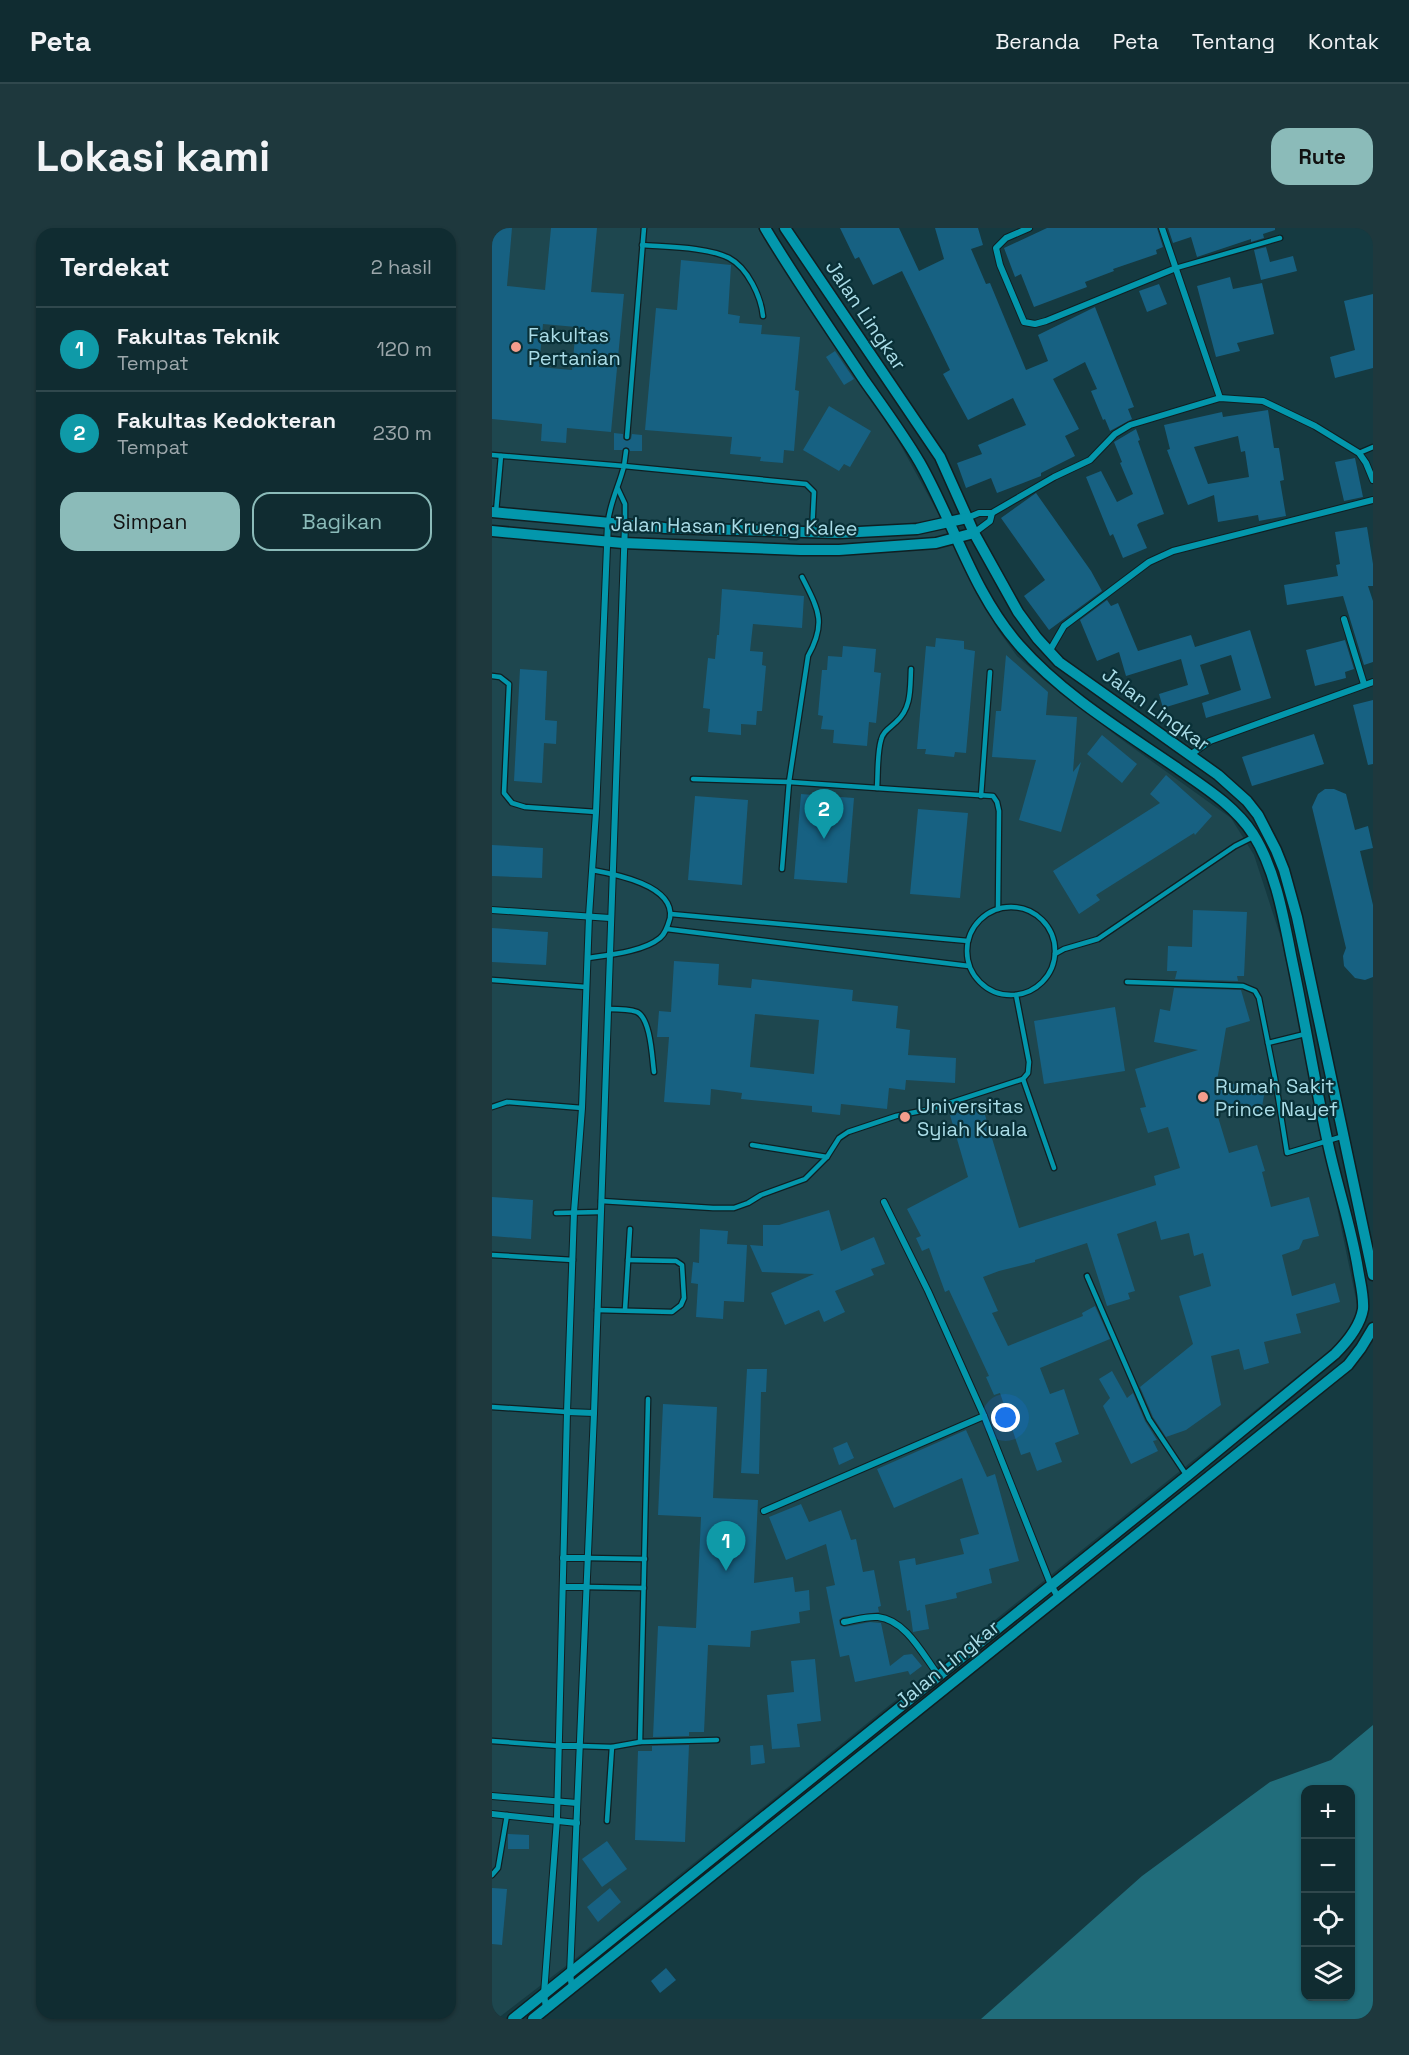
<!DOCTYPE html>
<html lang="id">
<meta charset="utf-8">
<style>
:root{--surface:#102c31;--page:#1e383d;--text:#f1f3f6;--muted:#9ca7ab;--line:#30484d;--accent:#8bbbb9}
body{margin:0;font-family:"Space Grotesk",sans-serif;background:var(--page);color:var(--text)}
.controls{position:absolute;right:18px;bottom:18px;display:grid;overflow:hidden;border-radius:12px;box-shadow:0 2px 4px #0004}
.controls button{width:54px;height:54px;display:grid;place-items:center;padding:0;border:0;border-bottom:2px solid var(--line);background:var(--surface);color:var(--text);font:30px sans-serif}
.you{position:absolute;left:514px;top:1190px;width:21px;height:21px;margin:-15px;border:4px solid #fff;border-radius:50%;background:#1a73e8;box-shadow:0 0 0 9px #1a73e833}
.badge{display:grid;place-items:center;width:39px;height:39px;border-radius:50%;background:var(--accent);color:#fff;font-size:20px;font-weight:700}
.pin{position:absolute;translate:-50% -50px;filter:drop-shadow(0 2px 3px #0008)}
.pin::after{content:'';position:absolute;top:32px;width:21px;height:18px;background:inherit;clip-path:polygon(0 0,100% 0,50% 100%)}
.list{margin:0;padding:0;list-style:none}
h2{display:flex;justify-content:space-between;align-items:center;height:78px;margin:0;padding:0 24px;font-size:26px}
h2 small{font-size:20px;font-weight:400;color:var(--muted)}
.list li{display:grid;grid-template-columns:39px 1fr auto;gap:18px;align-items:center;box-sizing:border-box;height:84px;padding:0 24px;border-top:2px solid var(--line)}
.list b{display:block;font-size:22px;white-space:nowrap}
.list p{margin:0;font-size:20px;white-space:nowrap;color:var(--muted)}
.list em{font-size:20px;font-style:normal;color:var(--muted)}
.actions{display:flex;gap:12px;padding:18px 24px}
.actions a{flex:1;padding:14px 0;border:2px solid var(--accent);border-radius:18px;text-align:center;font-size:21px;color:var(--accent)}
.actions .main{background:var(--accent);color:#111}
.icon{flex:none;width:33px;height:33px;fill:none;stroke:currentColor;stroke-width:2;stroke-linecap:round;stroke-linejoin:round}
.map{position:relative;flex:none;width:881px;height:1791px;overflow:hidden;border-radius:18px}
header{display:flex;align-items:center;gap:36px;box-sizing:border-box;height:84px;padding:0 30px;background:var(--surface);border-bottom:2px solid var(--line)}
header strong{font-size:28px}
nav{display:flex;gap:33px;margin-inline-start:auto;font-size:21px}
.intro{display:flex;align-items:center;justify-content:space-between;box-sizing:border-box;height:144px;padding:0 36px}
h1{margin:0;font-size:42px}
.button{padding:15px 27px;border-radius:18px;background:var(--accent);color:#111;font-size:21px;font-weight:700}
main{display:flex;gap:36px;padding:0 36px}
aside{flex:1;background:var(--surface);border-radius:18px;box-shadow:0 2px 4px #0004}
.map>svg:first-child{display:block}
.built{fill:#1e474f}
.water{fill:#216d7b;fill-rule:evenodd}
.building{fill:#176182;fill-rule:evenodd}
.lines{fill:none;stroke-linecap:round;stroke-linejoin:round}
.service-casing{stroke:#0f1f22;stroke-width:7}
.minor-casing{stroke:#0f1f22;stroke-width:8}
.tertiary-casing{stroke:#0f1f22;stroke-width:13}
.service{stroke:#0397ac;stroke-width:4.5}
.minor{stroke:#0397ac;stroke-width:6}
.tertiary{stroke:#0397ac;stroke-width:10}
.poi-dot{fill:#f49d8c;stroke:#093037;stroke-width:2}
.labels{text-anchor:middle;stroke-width:4.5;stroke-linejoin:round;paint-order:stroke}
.street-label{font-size:20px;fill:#aadce7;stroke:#093037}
.poi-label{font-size:20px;fill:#aadce7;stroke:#093037;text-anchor:start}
</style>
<header>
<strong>Peta</strong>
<nav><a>Beranda</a><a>Peta</a><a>Tentang</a><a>Kontak</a></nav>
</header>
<div class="intro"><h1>Lokasi kami</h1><a class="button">Rute</a></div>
<main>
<aside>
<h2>Terdekat<small>2 hasil</small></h2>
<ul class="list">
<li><span class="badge" style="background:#0f9aa8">1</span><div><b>Fakultas Teknik</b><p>Tempat</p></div><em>120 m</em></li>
<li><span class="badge" style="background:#0f9aa8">2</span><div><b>Fakultas Kedokteran</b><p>Tempat</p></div><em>230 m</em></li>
</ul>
<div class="actions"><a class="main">Simpan</a><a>Bagikan</a></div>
</aside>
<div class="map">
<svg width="881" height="1791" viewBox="0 0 881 1791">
<rect width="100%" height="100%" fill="#153a41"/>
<!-- built -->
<polygon class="built" points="0,0 266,0 351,125 408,216 468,325 506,402 525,428 552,452 626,509 739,590 762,627 790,713 866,1081 864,1092 854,1113 818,1138 83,1731 5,1791 0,1791"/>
<!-- water -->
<path class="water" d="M881 1497V1791H489L650 1648 778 1554 839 1532ZM814 1562H858V1768H814Z"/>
<!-- building -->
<g class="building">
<path d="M0 0H20L15 58 53 62 59 0H105L99 64 132 66 119 204 75 200 74 215 49 213 50 196 0 191ZM51 96 84 99 80 142 47 139Z"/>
<polygon points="348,0 407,0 427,43 452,31 443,0 486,0 491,17 479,21 494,56 498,55 534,142 556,133 546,107 603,79 642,179 636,181 640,191 618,203 613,191 611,192 599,163 605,161 593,134 561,151 587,201 573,208 583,228 549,245 549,248 505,265 499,250 474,260 465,235 490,226 486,217 534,197 521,170 476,192 451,146 458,142 410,43 381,57 367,29 363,31"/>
<polygon points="555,0 665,0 671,19 664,22 665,26 621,41 622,43 593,54 595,59 542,79 529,46 523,49 512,20"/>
<polygon points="676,0 783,0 783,2 771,6 772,10 759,14 759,11 705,29 699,9 681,15"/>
<polygon points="774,19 778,34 801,28 805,43 769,52 762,22"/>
<polygon points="189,32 239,37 236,86 248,88 247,95 270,97 269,106 308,109 303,162 307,163 302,223 292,222 291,235 268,233 269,229 238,226 240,209 153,202 164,80 185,82"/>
<polygon points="738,49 741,61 770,55 782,106 745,115 748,123 724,129 705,58"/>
<polygon points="667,56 675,76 655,84 647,63"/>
<polygon points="881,66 881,140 843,150 838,129 863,122 852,73"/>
<polygon points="343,123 362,151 352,157 334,129"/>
<polygon points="337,178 379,203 358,239 352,236 347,243 311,222"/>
<path d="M776 182 782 220H787L792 252 788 253 794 288 767 293 766 287 726 294 722 267 696 277 675 222 678 221 672 197 730 184 731 189ZM746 208 749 224 753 223 757 249 716 256 702 219Z"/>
<polygon points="644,201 648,212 646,213 672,286 647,295 645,297 655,320 631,330 621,306 618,308 594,249 609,243 625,274 641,266 628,235 630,234 622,214"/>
<polygon points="122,205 131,206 131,211 135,213 139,211 140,206 150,207 150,223 138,223 134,219 130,222 122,222"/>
<polygon points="863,230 871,269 852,273 843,234"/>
<polygon points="544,265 599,343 610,363 557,402 532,368 553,352 509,290"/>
<polygon points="875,299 881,336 881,358 876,358 881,373 881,434 872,437 851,368 795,377 792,357 846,348 844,337 848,336 843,304"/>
<polygon points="230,361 312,368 310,400 261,396 258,423 271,424 270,437 274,438 270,483 265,483 264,497 249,496 249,507 216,504 218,481 211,480 216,430 223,431 225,407 227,407"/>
<polygon points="615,372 619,378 626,375 646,423 699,407 703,419 758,402 779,470 714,490 710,475 749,462 739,427 708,437 717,466 671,480 667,466 696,457 689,431 634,448 627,424 605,433 588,392"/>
<polygon points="444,410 472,413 472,421 483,423 474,525 463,524 462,529 433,526 434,521 425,521 434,418 443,419"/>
<polygon points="853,412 862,441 853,444 854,450 823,458 814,422"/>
<polygon points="351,418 384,421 382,444 389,445 384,495 377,494 375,518 341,515 342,502 329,501 331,488 326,487 330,442 335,442 336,428 350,429"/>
<polygon points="514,427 556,464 554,487 585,489 581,544 589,534 569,604 527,592 544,532 500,529 504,483 509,483"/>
<polygon points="28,441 55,443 53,492 65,493 64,516 52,515 50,555 22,553"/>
<polygon points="881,472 881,536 876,537 861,477"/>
<polygon points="822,506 832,536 760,558 750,529"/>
<polygon points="610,507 645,536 630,555 595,526"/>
<polygon points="674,547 720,588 703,607 702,605 604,667 608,672 587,686 561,643 668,575 658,566"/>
<polygon points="833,561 842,561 854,566 863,602 876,598 881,620 868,623 881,677 881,749 873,752 863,750 852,738 851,728 854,720 820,579 826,566"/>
<polygon points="309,566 362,570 355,655 302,651"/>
<polygon points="203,568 256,572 250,657 196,652"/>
<polygon points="426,581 476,585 468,670 418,666"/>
<polygon points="0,617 51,620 50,650 0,648"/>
<polygon points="701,682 755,684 752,748 745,748 746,753 683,751 685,743 675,743 676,718 700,719"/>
<polygon points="0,700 56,704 54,737 0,734"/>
<path d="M182 733 227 736 226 757 259 760 260 751 361 762 360 773 406 778 404 800 418 802 416 827 464 830 463 855 414 852 413 862 397 860 395 881 349 876 348 887 320 884V878L249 871 250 865 219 861 218 877 172 874 177 809H165L167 783 179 784ZM263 786 327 792 322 846 258 839Z"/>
<polygon points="682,760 749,762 758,793 734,800 725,853 773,862 769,884 722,876 737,925 765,917 773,943 770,944 779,979 817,969 827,1008 811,1012 807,1021 790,1027 800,1068 843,1055 848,1074 804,1086 809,1105 772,1114 777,1135 752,1142 747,1121 719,1128 729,1177 694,1202 674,1209 661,1189 648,1159 701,1116 687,1068 719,1058 711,1025 702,1028 697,1005 669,1012 664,993 625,1006 643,1063 636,1065 638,1071 615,1078 595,1015 543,1032 543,1034 507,1043 491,1049 506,1083 500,1085 516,1118 591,1088 590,1085 603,1078 618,1111 548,1140 558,1166 572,1161 587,1206 563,1215 570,1234 545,1243 538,1224 529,1227 508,1165 502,1167 494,1149 497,1148 457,1062 453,1064 437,1020 430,1023 424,1010 429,1008 415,981 476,949 458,887 490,877 527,1000 664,957 662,948 688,940 676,899 656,905 648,880 654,879 643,841 706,822 662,814 668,781 678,783"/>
<polygon points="623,779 633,843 552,856 542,793"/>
<polygon points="0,969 41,972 39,1011 0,1008"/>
<polygon points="337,982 349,1023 382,1009 393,1036 379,1041 382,1047 343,1063 353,1084 332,1094 327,1082 293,1097 279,1065 322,1046 270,1044 258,1017 271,1018 271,997 287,997"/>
<polygon points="208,1001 236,1003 235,1016 255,1017 252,1074 232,1073 231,1091 204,1089 206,1056 199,1055 201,1034 207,1035"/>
<polygon points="255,1141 275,1141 274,1164 269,1164 267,1246 249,1245"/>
<polygon points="620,1143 635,1170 641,1165 653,1193 665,1212 661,1213 666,1223 639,1236 611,1178 618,1170 607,1151"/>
<polygon points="171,1176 225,1179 221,1270 266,1272 262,1355 301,1349 303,1364 317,1362 318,1382 307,1384 308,1395 259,1403 258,1419 216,1417 212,1504 197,1504 197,1508 161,1509 166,1398 204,1400 209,1289 166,1287"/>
<polygon points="474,1202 495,1249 503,1246 527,1333 497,1341 500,1355 464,1365 465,1370 433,1377 437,1401 421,1404 418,1382 415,1383 407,1333 423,1330 424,1337 472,1326 468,1311 487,1306 470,1250 402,1280 385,1241"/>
<polygon points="355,1214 362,1230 347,1237 341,1220"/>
<polygon points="309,1276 317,1294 349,1282 359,1312 364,1311 371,1344 382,1342 389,1378 386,1379 387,1384 351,1389 347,1392 348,1397 352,1399 378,1394 389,1395 398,1438 412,1427 420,1426 430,1438 418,1447 416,1443 363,1454 357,1427 348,1429 334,1359 343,1357 334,1316 294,1332 277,1289"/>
<polygon points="323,1431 329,1493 305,1496 308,1519 280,1521 275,1467 302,1464 299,1433"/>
<polygon points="197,1517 193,1614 143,1612 146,1523 160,1523 160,1518"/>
<polygon points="271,1517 273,1535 259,1537 258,1518"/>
<polygon points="16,1606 37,1607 37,1621 16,1621"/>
<polygon points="115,1613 135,1641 110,1659 90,1631"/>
<polygon points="0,1660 15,1661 10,1717 0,1716"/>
<polygon points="118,1660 129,1674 106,1694 95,1679"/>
<polygon points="174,1740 184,1752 168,1765 159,1753"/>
</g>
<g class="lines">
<defs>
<g id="service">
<path d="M150 17C176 19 215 19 237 30 256 40 269 69 271 88"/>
<polyline points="684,40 788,10"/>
<polyline points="135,209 152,0"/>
<polyline points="134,223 132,238 314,256 322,264 320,305"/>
<polyline points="867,225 881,219"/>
<path d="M0 227 132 238C127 258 118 274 116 294"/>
<polyline points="126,261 133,276 133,296"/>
<polyline points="4,284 9,228"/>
<polyline points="0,448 8,449 17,456 12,565 20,575 33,579 104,584"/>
<polyline points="201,551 297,554 501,568 505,574 507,583 506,681"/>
<path d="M385 560C386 545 385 526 389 512 391 503 398 500 404 494 420 480 418 460 419 441"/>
<polyline points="489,568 498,444"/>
<path d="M290 641 297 554 316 428C335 394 326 381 310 349"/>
<circle cx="519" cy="723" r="44"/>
<polyline points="179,686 476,713"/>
<polyline points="175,701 477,738"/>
<polyline points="563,726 572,721 606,711 743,618 761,609"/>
<path d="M96 730C116 727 151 724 168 710 174 705 176 697 178 690 183 657 122 646 100 642"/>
<polyline points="0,752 94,759"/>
<polyline points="635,754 751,758 763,763 767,770 783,850 795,925 852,908"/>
<path d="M116 781C125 781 137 781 145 784 159 791 160 830 162 844"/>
<polyline points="776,815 813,806"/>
<polyline points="531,851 562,940"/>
<polyline points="0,879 15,874 90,880"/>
<polyline points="260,917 335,929"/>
<polyline points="109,973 221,980 242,980 256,975 269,967 313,951 335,929 347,910 356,904 404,888 439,881 531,851 536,845 537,834 524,767"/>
<polyline points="64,985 108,984"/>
<polyline points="0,1027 81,1032"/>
<polyline points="595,1048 657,1191 695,1248"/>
<polyline points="105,1082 180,1084 189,1077 192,1070 190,1037 184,1033 136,1032"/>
<polyline points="133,1082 138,1001"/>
<polyline points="156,1171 148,1514 225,1512"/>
<polyline points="0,1179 75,1184"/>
<polyline points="96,1330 153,1331"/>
<polyline points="94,1359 152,1360"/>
<polyline points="0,1513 67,1518"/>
<polyline points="88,1518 120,1519"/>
<polyline points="115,1593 120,1519 148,1514"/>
<polyline points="0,1647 6,1640 15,1587"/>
</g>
<g id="minor">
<polyline points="537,0 514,10 504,20 508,37 532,94 543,96 554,93 684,40"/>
<polyline points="670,0 728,170"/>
<polyline points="475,290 487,285 500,285 562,249 598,232 623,206 638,197 728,170 771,173 823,198 867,225 874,235 881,252"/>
<polyline points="482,305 498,293 500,285"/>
<polyline points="852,391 872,456"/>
<polyline points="557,424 572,398 657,334 681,323 881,272"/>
<polyline points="698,527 718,513 881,454"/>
<polyline points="0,682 118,690"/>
<polyline points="392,974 436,1063 492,1188 559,1357 566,1369"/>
<polyline points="75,1184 102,1185"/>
<polyline points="272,1283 492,1188"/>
<polyline points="71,1330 96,1330"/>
<polyline points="71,1359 94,1359"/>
<path d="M352 1394C363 1392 375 1388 386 1389 414 1392 431 1427 447 1448"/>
<polyline points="67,1518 88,1518"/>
<polyline points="0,1568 85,1575"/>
<polyline points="0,1586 85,1595"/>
<polyline points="80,1759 78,1746 102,1185 133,296"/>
<polyline points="54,1780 52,1766 65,1591 75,1184 82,984 90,880 97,688 104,584 116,294"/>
</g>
<g id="tertiary">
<polyline points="293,0 448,229 482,305 526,384 545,410 567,434 726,547 755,573 766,587 784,622 792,642 805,689 881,1047"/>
<polyline points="0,284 173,300 347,305 425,301 475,290"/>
<polyline points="0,303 131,315 308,322 347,322 444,315 482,305"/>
<path d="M21 1791 695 1248 843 1126C855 1114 868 1099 871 1081 872 1068 868 1054 866 1041 859 997 844 955 835 911 822 850 812 788 799 727 791 686 783 641 761 606 743 578 712 559 685 540 631 503 571 467 527 417 481 365 462 295 428 235 411 206 391 179 372 152 339 102 304 52 273 0"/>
<polyline points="41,1791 856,1137 869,1120 881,1100"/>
</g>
</defs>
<!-- service casing -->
<use href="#service" class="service-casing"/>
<!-- minor casing -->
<use href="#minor" class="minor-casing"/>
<!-- tertiary casing -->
<use href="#tertiary" class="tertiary-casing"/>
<!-- service -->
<use href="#service" class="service"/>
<!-- minor -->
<use href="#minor" class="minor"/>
<!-- tertiary -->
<use href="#tertiary" class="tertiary"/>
</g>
<!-- markers -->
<g class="poi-dot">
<circle cx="24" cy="119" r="6"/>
<circle cx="711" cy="869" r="6"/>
<circle cx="413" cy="889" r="6"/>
</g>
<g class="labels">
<!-- street labels -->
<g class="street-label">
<text transform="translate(374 87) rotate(56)" y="7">Jalan Lingkar</text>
<text transform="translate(242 298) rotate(1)" y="7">Jalan Hasan Krueng Kalee</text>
<text transform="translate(664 481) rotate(36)" y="7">Jalan Lingkar</text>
<text transform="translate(455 1436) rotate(-39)" y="7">Jalan Lingkar</text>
</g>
<!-- poi labels -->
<g class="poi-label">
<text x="36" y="114">Fakultas<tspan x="36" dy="23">Pertanian</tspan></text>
<text x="723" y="865">Rumah Sakit<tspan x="723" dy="23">Prince Nayef</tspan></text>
<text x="425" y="885">Universitas<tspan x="425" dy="23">Syiah Kuala</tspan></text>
</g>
</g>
</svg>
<div class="controls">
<button>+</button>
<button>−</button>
<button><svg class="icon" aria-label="locate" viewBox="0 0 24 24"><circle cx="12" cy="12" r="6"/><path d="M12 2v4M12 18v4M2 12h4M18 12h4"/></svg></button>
<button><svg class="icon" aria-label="layers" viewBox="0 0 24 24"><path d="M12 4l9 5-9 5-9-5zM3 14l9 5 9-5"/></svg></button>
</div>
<div class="you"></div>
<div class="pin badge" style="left:234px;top:1343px;background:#0f9aa8">1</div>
<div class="pin badge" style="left:332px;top:611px;background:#0f9aa8">2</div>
</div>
</main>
